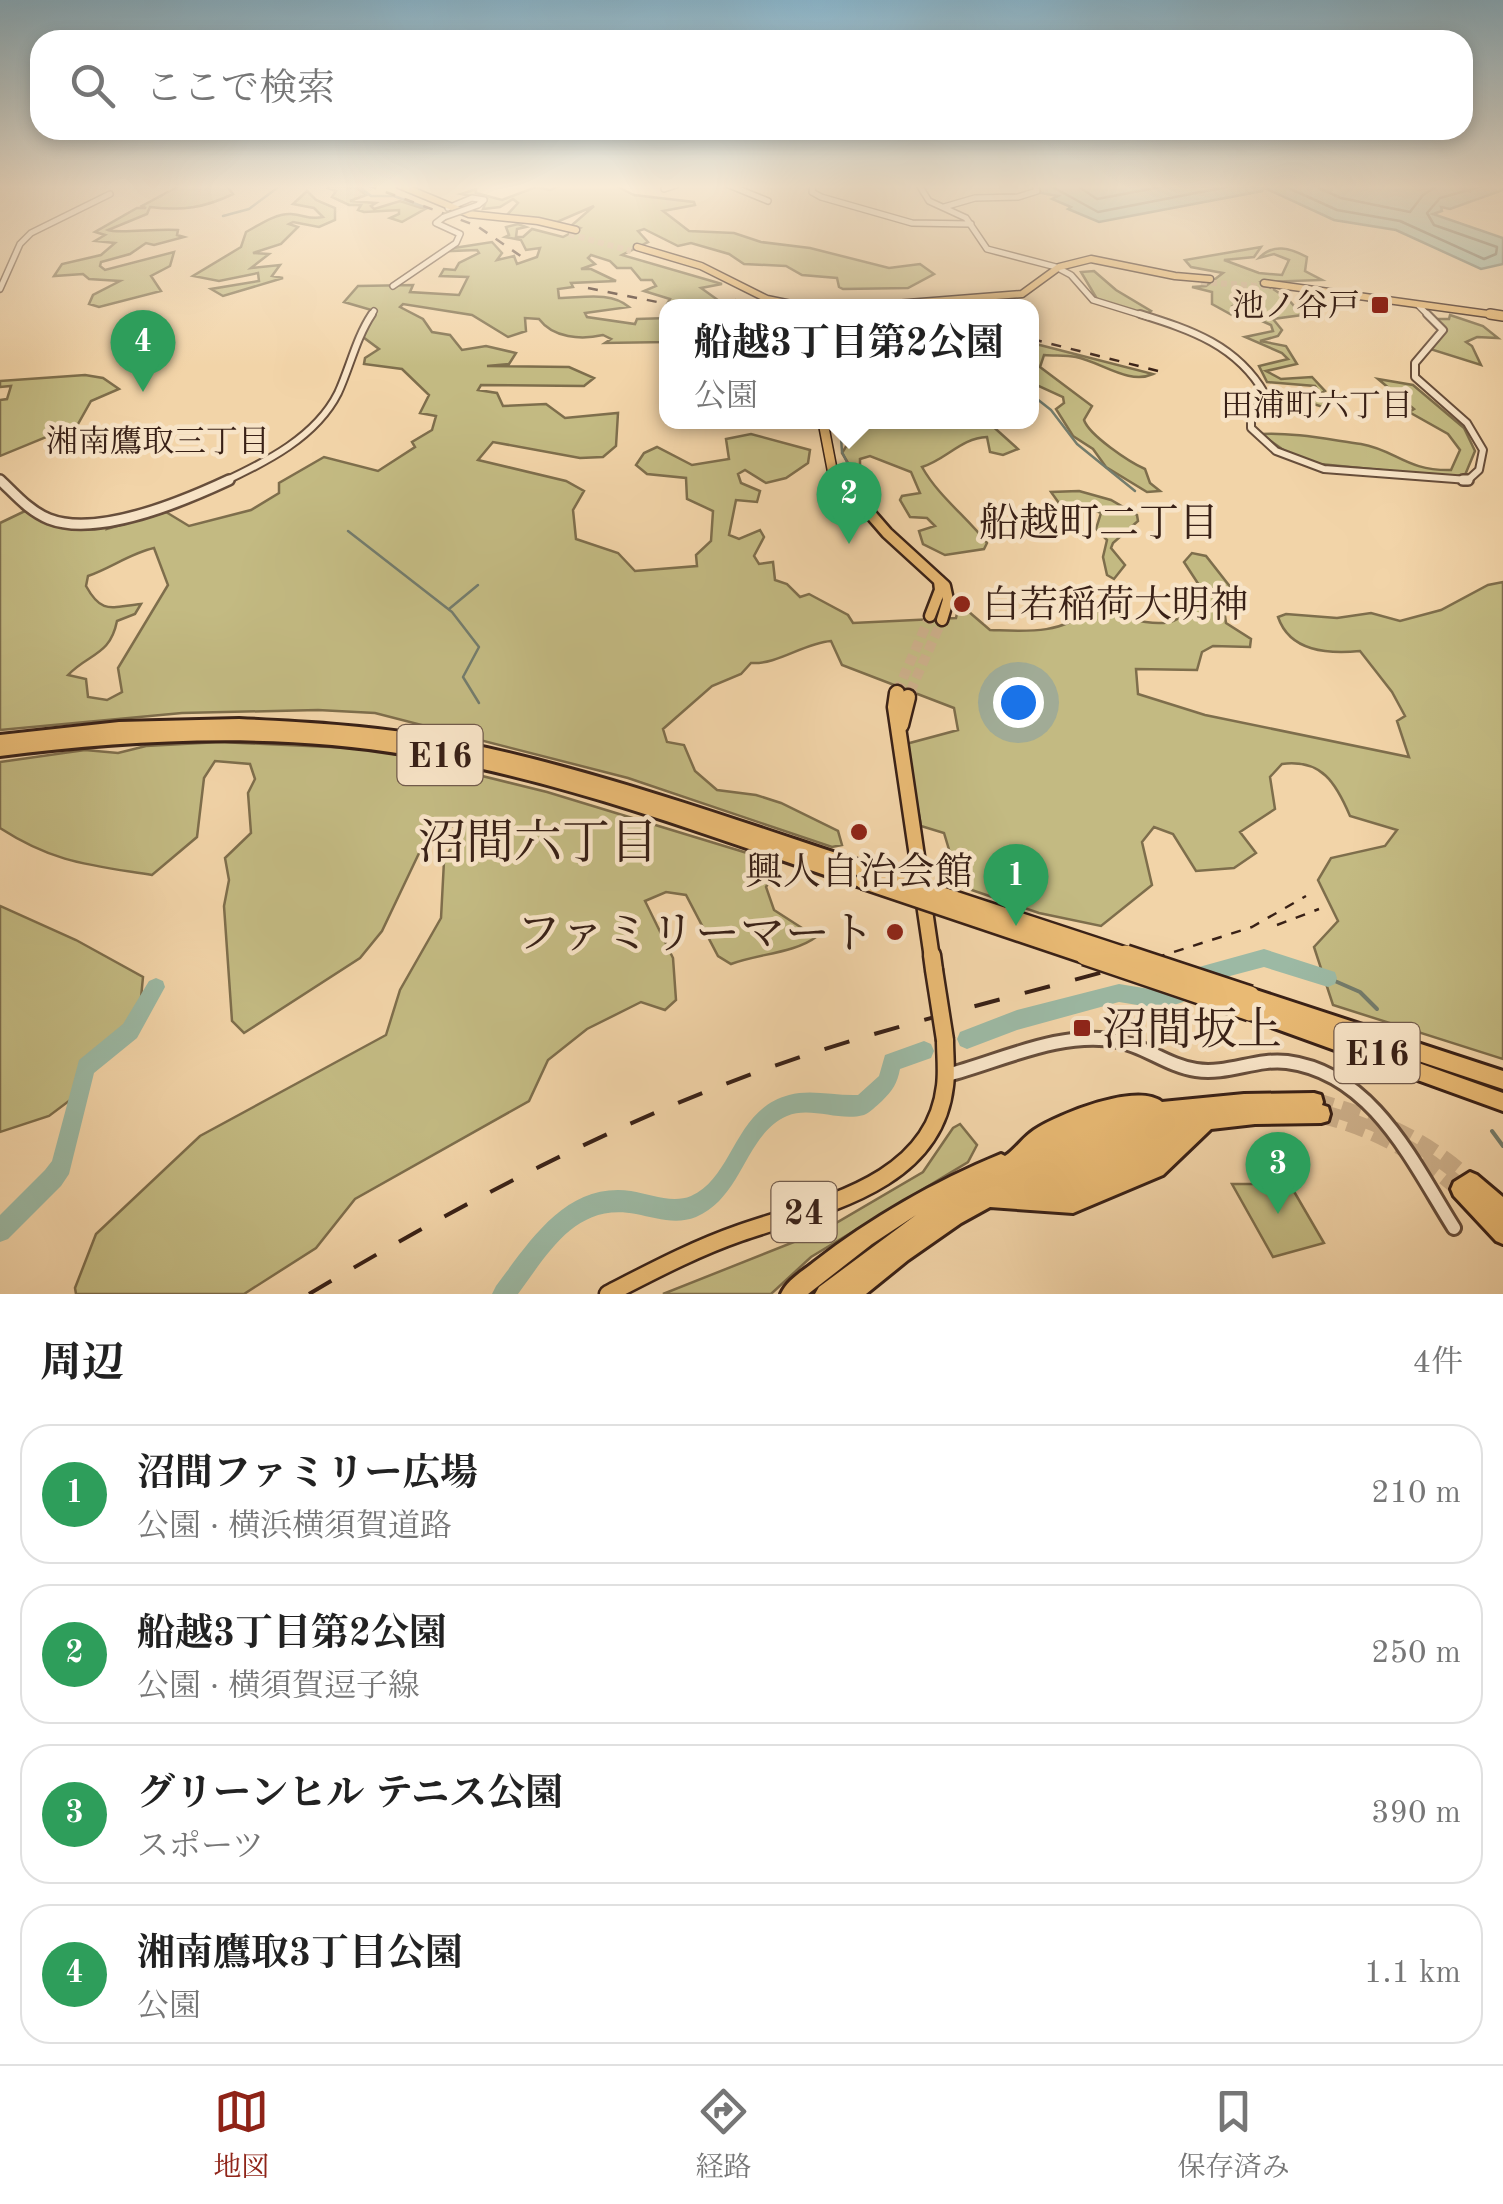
<!DOCTYPE html>
<html lang="ja">
<meta charset="utf-8">
<style>
:root{--surface:#fff;--page:#f6f6f6;--text:#222;--muted:#767676;--line:#e0e0e0;--accent:#8f2418}
body{margin:0;font-family:"Old Standard TT","Noto Serif JP",serif;background:var(--page);color:var(--text)}
.you{position:absolute;left:1018px;top:702px;width:35px;height:35px;margin:-25px;border:8px solid #fff;border-radius:50%;background:#1a73e8;box-shadow:0 0 0 15px #1a73e833}
.badge{display:grid;place-items:center;width:65px;height:65px;border-radius:50%;background:var(--accent);color:#fff;font-size:32px;font-weight:700}
.pin{position:absolute;translate:-50% -82px;filter:drop-shadow(0 2px 5px #0008)}
.pin::after{content:'';position:absolute;top:52px;width:35px;height:30px;background:inherit;clip-path:polygon(0 0,100% 0,50% 100%)}
.popup{position:absolute;left:659px;top:299px;width:380px;height:130px;box-sizing:border-box;display:grid;place-content:center;border-radius:20px;background:var(--surface);filter:drop-shadow(0 2px 8px #0005);font-size:32px;white-space:nowrap;color:var(--muted)}
.popup b{font-size:38px;color:var(--text)}
.popup::after{content:'';position:absolute;left:50%;top:100%;margin-left:-20px;border:20px solid transparent;border-top-color:var(--surface)}
.list{margin:0;padding:0;list-style:none}
h2{display:flex;justify-content:space-between;align-items:center;height:130px;margin:0;padding:0 40px;font-size:42px}
h2 small{font-size:32px;font-weight:400;color:var(--muted)}
.list li{display:grid;grid-template-columns:65px 1fr auto;gap:30px;align-items:center;box-sizing:border-box;height:140px;margin:0 20px 20px;padding:0 20px;border:2px solid var(--line);border-radius:30px}
.list b{display:block;font-size:38px;white-space:nowrap}
.list p{margin:0;font-size:32px;white-space:nowrap;color:var(--muted)}
.list em{font-size:32px;font-style:normal;color:var(--muted)}
.icon{flex:none;width:55px;height:55px;fill:none;stroke:currentColor;stroke-width:2;stroke-linecap:round;stroke-linejoin:round}
.map{position:relative;flex:none;width:1503px;height:1294px;overflow:hidden}
.search{position:absolute;background:var(--surface);box-shadow:0 5px 15px #0003;left:30px;right:30px;top:30px;height:110px;display:flex;align-items:center;gap:25px;box-sizing:border-box;padding:0 35px;border-radius:30px;color:var(--muted);font-size:38px}
.sheet{height:770px;background:var(--surface)}
nav{display:flex;justify-content:space-around;align-items:center;box-sizing:border-box;height:140px;border-top:2px solid var(--line);background:var(--surface);font-size:28px;color:var(--muted)}
nav a{display:grid;justify-items:center;gap:5px}
nav .on{color:var(--accent)}
.map>svg:first-child{display:block}
.green{fill:#c3ba82;stroke:#7e6e4c;stroke-width:2.5;fill-rule:evenodd}
.water{fill:#9cb9a4;stroke:#747c6c;stroke-width:2.5}
.lines{fill:none;stroke-linecap:round;stroke-linejoin:round}
.shore{stroke:#6a6d5e;stroke-width:2.5}
.stream-far1{stroke:#747c6c;stroke-width:2.5}
.stream{stroke:#747c6c;stroke-width:4}
.river{fill:#9cb9a4;fill-rule:evenodd}
.primary-tunnel-far1{stroke:#cdb08b;stroke-width:10;stroke-dasharray:10 5;stroke-linecap:butt}
.primary-tunnel{stroke:#cdb08b;stroke-width:14;stroke-dasharray:14 6;stroke-linecap:butt}
.trunk-tunnel{stroke:#cdb08b;stroke-width:6;stroke-dasharray:6 4;stroke-linecap:butt}
.motorway-tunnel{stroke:#cdb08b;stroke-width:19;stroke-dasharray:19 9;stroke-linecap:butt}
.tertiary-far3-casing{stroke:#674e3b;stroke-width:8}
.tertiary-far2-casing{stroke:#674e3b;stroke-width:10}
.tertiary-far1-casing{stroke:#674e3b;stroke-width:14}
.tertiary-casing{stroke:#674e3b;stroke-width:18}
.primary-far3-casing{stroke:#392117;stroke-width:12}
.primary-far2-casing{stroke:#392117;stroke-width:15}
.primary-far1-casing{stroke:#392117;stroke-width:19}
.primary-casing{stroke:#392117;stroke-width:21}
.trunk-far1-casing{stroke:#392117;stroke-width:9}
.trunk-casing{stroke:#392117;stroke-width:12}
.motorway-casing{stroke:#392117;stroke-width:6}
.tertiary-far3{stroke:#f7e3c6;stroke-width:5}
.tertiary-far2{stroke:#f7e3c6;stroke-width:6}
.tertiary-far1{stroke:#f7e3c6;stroke-width:9}
.tertiary{stroke:#f7e3c6;stroke-width:12}
.primary-far3{stroke:#e9ba74;stroke-width:9}
.primary-far2{stroke:#e9ba74;stroke-width:10}
.primary-far1{stroke:#e9ba74;stroke-width:14}
.primary{stroke:#e9ba74;stroke-width:16}
.trunk-far1{stroke:#e9ba74;stroke-width:6}
.trunk{stroke:#e9ba74;stroke-width:9}
.motorway{fill:#e9ba74;fill-rule:evenodd}
.rail-far1{stroke:#392117;stroke-width:2.5;stroke-dasharray:10 10;stroke-linecap:butt}
.rail{stroke:#392117;stroke-width:4;stroke-dasharray:26 26;stroke-linecap:butt}
.tertiary-bridge-casing{stroke:#674e3b;stroke-width:8;stroke-linecap:butt}
.primary-bridge-casing{stroke:#392117;stroke-width:21;stroke-linecap:butt}
.motorway-bridge-far1-casing{stroke:#392117;stroke-width:20;stroke-linecap:butt}
.motorway-bridge-casing{stroke:#392117;stroke-width:24;stroke-linecap:butt}
.tertiary-bridge{stroke:#f7e3c6;stroke-width:5}
.primary-bridge{stroke:#e9ba74;stroke-width:16}
.motorway-bridge-far1{stroke:#e9ba74;stroke-width:15}
.motorway-bridge{stroke:#e9ba74;stroke-width:19}
.poi-dot{fill:#8f2418;stroke:#f7e3c6;stroke-width:4}
.labels{text-anchor:middle;stroke-width:9;stroke-linejoin:round;paint-order:stroke}
.far-poi-label{font-size:32px;fill:#392117;stroke:#f7e3c6;text-anchor:end}
.far-neighbourhood-label{font-size:32px;fill:#392117;stroke:#f7e3c6}
.shield{fill:#f7e3c6;stroke:#725b4c;stroke-width:2.5}
.shield-label{font-size:35px;font-weight:bold;fill:#392117}
.poi-label{font-size:38px;fill:#392117;stroke:#f7e3c6;text-anchor:start}
.neighbourhood-label{font-size:40px;fill:#392117;stroke:#f7e3c6}
.near-poi-label{font-size:45px;fill:#392117;stroke:#f7e3c6;text-anchor:end}
.near-neighbourhood-label{font-size:48px;fill:#392117;stroke:#f7e3c6}
</style>
<div class="map">
<svg width="1503" height="1294" viewBox="0 0 1503 1294">
<rect width="100%" height="100%" fill="#f2d4a8"/>
<filter id="stains"><feTurbulence type="fractalNoise" baseFrequency=".002" numOctaves="4"/><feColorMatrix values="0 0 0 0 .2 0 0 0 0 .09 0 0 0 0 .02 0 0 0 .5 -.17"/></filter>
<radialGradient id="worn" r=".72"><stop offset=".6" stop-color="#630" stop-opacity="0"/><stop offset="1" stop-color="#630" stop-opacity=".3"/></radialGradient>
<!-- green -->
<g class="green">
<path d="M181 185H226L233 194C204 208 182 211 150 207L147 214 108 230C118 234 158 228 178 230L177 235 184 237 154 245 146 243 130 254 101 262 100 266 105 270 174 252 170 266 151 276 161 291 99 307 89 304 93 295 120 281 89 279 83 274 54 276 62 264 101 255 115 243 95 241 105 235 95 232 137 208H146L142 206Z"/>
<path d="M562 185H614L634 195 694 202 695 205 663 211 689 231 734 233 761 242 810 248 889 268 920 264 934 274 908 288 843 289 839 287 837 278 802 275 786 266 744 264 729 254 691 243 678 246 644 229 638 231 648 242 622 255 722 284 701 288 722 303 736 300 727 306 667 304 670 299 644 291 656 286 652 280H641L631 268H617L610 261 591 255 588 258 595 264 581 269H591L616 281 571 283 573 287 558 289 559 298C582 298 610 291 629 307L585 313 587 317 635 324 637 319 666 318 662 322 666 324V342L605 343 611 339 603 335C581 340 553 338 539 319L525 318 526 331 508 337 472 315 403 304 400 307 423 319 432 332 450 335 462 350 486 346 516 353 509 364 487 366 569 367 594 378 584 386 481 385 478 390 497 393 503 406 546 404 565 418 618 413 616 446 603 457 580 458 493 442 478 460 566 481 584 491 573 510 576 539 618 553 635 571 697 566 696 555 711 541 713 511 687 499 686 478 647 474 636 465 644 453 657 447 692 465 729 459 726 439 751 434 810 450 808 463 786 478 766 483 745 470 738 474 741 483 760 491 757 502 736 500 729 535 739 539 760 530 764 537 754 556 759 564 773 562 775 580 787 584 800 597 809 594 848 615 853 623 956 618 958 609 969 612 990 630C1024 631 1061 635 1088 610 1131 614 1185 649 1199 585L1184 562 1192 553 1206 556 1235 593 1225 616 1226 623 1251 639 1250 647 1213 646 1202 652 1197 670 1136 669 1138 694 1205 715 1409 757 1397 721 1405 716 1392 692 1360 651C1328 654 1290 652 1278 617L1286 614 1337 618 1371 613 1400 621 1441 610 1488 585 1503 582V1059L1333 1005 1314 947 1338 921 1318 880 1331 858 1385 846 1397 830 1350 816C1336 783 1322 759 1282 764L1270 777 1275 809 1240 832 1256 853 1234 868 1196 871 1173 834 1154 827 1142 842 1152 885 1101 926 1039 913 960 886 944 833 921 826 906 744 958 730 954 708 842 665 831 641C804 643 777 665 751 663L741 674 712 686 663 729 667 742 684 745 695 771 717 790 756 795 781 803 838 831 842 845 832 847 628 778 375 713 318 710 182 713 0 730V523L25 511C52 531 76 529 108 526L107 529 166 512 189 526 251 510 279 493V483L324 457 378 471 415 447 412 442 432 430 436 416 420 413 429 395 402 369 364 364 365 358 379 349 363 337 375 311 344 302 358 286 413 285 410 292 459 295 468 277 440 276 444 269 455 270 459 263 479 253 477 250 450 251 454 248 492 242 502 253 497 260 514 256 517 264 537 257 540 248 526 250 521 240 505 237 509 235 506 227 518 224 526 227 517 229 516 237H523L532 229 563 237 580 228 572 225 594 206 557 222 506 216 518 203 513 199 500 207 483 209 487 199 461 194 476 189V193L502 200 536 187 550 190ZM154 548 168 585 118 668 122 692 107 700 88 697 86 679 68 675C89 653 110 656 117 621L135 614 141 604C111 607 102 615 86 586L88 576C111 568 131 553 154 548Z"/>
<polygon points="334,186 357,188 366,195 350,201 376,203 371,206 374,209 400,201 425,209 402,222 390,218 399,214 399,210 364,212 358,210 361,205 349,205 332,197 336,191 328,188"/>
<path d="M307 191 316 200 335 208V220L319 227 293 222 289 224 298 227 281 244 253 253 269 254 251 268 280 265 272 276 283 278 223 296 211 289 259 281 258 273 219 281 193 276 241 247 246 232C259 225 276 213 291 214 305 215 309 220 323 217L314 208 293 204Z"/>
<path d="M1261 247 1254 257 1224 260 1259 273 1282 275 1289 260 1274 254 1259 258C1273 243 1290 248 1307 257L1305 271 1322 280 1262 282 1287 298 1302 315 1273 319 1282 330 1278 336 1260 341 1286 346 1297 364 1266 371 1281 379 1312 377 1325 391 1314 397 1332 406 1326 408 1301 400 1317 389 1315 386 1267 382 1259 366 1288 359 1282 353 1245 337 1273 331 1271 325 1253 317 1251 309 1239 303 1233 306 1246 315H1232L1212 304V292L1192 287 1206 286 1223 273 1191 267 1185 260Z"/>
<polygon points="1094,271 1116,290 1151,311 1145,316 1097,299 1081,272"/>
<polygon points="1450,315 1483,326 1498,338 1477,337 1466,342 1472,346 1481,365 1430,349 1446,331 1434,319 1449,319"/>
<path d="M1032 343 1153 374C1129 385 1101 362 1076 357 1066 355 1055 356 1044 355L1040 367 1092 406 1084 420C1089 435 1129 462 1145 469L1150 483 1160 491 1147 492 1106 467 1093 449 1073 436 1056 409 1064 403 1063 397 1032 383Z"/>
<polygon points="85,375 103,378 119,389 91,401 78,424 0,456 0,400 7,399 11,386 0,387 0,381"/>
<path d="M1378 379 1413 385 1464 428 1475 451 1465 475 1451 477 1320 464 1289 454 1261 434C1293 432 1331 440 1361 444 1396 450 1406 471 1451 470L1460 450 1448 434 1409 412 1414 409Z"/>
<path d="M843 422H988L1018 449 1003 455 990 452 987 437C961 438 947 459 922 467 939 497 966 516 987 543L984 549 945 555 923 544 919 531 935 526 927 518 910 517 900 500 902 496 920 493 911 472 870 456 860 459V466L870 478H857L842 453 847 445Z"/>
<polygon points="1079,491 1111,500 1137,515 1138,521 1113,543 1111,548 1125,565 1114,579 1107,575 1103,557 1107,540 1096,529 1101,513 1084,505 1061,506 1051,492"/>
<path d="M220 742 373 749 547 792 780 863 766 887 774 910 816 937C795 953 757 954 731 964L718 956 686 895 666 892 645 901 673 958 676 1000 665 1010 641 1002 587 1029 548 1060 529 1101 355 1199 316 1248 244 1294H76L75 1288 96 1234 200 1136 386 1035 400 990 441 918 444 861 464 824 430 830 382 931 360 958 244 1033 232 1021 224 906 229 880 225 858 251 833 248 793 255 779 250 764 215 761 204 778 197 837 152 875C90 865 54 863 0 828V762L85 750 118 753 146 746Z"/>
<polygon points="0,906 76,940 143,977 139,1019 94,1063 77,1095 49,1116 0,1132"/>
<polygon points="960,1124 977,1145 968,1162 811,1257 771,1294 663,1294 824,1230 923,1172 953,1128"/>
<polygon points="1285,1176 1324,1243 1273,1257 1232,1184 1260,1184"/>
</g>
<!-- water -->
<g class="water">
<polygon points="1038,185 1263,187 1266,185 1262,191 1099,222 1068,209 1071,207 1052,199 1058,196 1041,193"/>
<polygon points="1271,185 1455,185 1471,192 1458,185 1503,185 1503,190 1450,209 1441,207 1442,211 1433,214 1503,238 1503,264 1481,269 1396,230 1334,220 1267,189"/>
</g>
<g class="lines">
<!-- shore -->
<g class="shore">
<polyline points="1049,185 1098,212 1237,185"/>
<polyline points="1076,185 1097,199 1171,185"/>
<polyline points="1282,185 1337,210 1400,221 1484,259 1496,254 1497,247 1434,225 1427,213 1440,198 1486,185"/>
<polyline points="1312,185 1341,198 1410,212 1423,195 1439,185"/>
</g>
<!-- stream-far1 -->
<g class="stream-far1">
<polyline points="337,185 361,188 371,196 394,196 427,208"/>
<polyline points="223,216 249,209 281,185"/>
<polyline points="1032,395 1051,410 1077,444 1135,491"/>
<polyline points="840,422 842,452 847,462"/>
<polyline points="348,531 452,612 479,647 463,677 479,703"/>
<polyline points="449,609 478,585"/>
</g>
<!-- stream -->
<g class="stream">
<polyline points="1328,978 1360,992 1377,1009"/>
<polyline points="1492,1131 1503,1146"/>
</g>
<!-- river -->
<g class="river">
<polygon points="1264,949 1335,972 1337,978 1335,984 1328,987 1264,967 1211,981 1183,1002 1162,1009 1119,1002 1017,1030 967,1049 960,1046 957,1039 960,1032 1017,1010 1119,984 1162,991 1170,988 1199,967"/>
<polygon points="156,978 163,981 165,987 137,1038 94,1073 69,1174 61,1186 8,1239 0,1242 0,1215 45,1170 52,1161 79,1060 123,1024 149,981"/>
<path d="M924 1041 931 1044 934 1051 931 1058 900 1069C897 1084 893 1090 882 1101 876 1106 871 1112 864 1115 839 1122 811 1106 787 1116 745 1134 743 1197 696 1217 676 1225 656 1218 636 1214 576 1202 549 1252 518 1294H492L496 1286C530 1241 566 1182 631 1191 650 1194 672 1204 691 1196 734 1177 734 1109 789 1095 811 1089 835 1096 858 1095L879 1076 885 1055Z"/>
</g>
<!-- primary-tunnel-far1 -->
<g class="primary-tunnel-far1">
<polyline points="897,692 930,616"/>
<polyline points="910,692 942,620"/>
</g>
<!-- primary-tunnel -->
<g class="primary-tunnel">
<polyline points="897,693 899,689"/>
<polyline points="908,697 911,689"/>
</g>
<!-- trunk-tunnel -->
<g class="trunk-tunnel">
<polyline points="569,234 631,251"/>
<polyline points="1201,282 1273,287"/>
</g>
<!-- motorway-tunnel -->
<g class="motorway-tunnel">
<path d="M1314 1102C1373 1118 1425 1140 1470 1182"/>
<path d="M1321 1114C1375 1127 1419 1152 1461 1189"/>
</g>
<defs>
<g id="tertiary-far3">
<polyline points="729,185 768,201"/>
<polyline points="813,185 812,192 821,197 912,223 971,224"/>
<polyline points="919,185 929,201 966,218 987,249 1056,267 1071,275 1093,300 1148,317"/>
<polyline points="664,189 676,185"/>
<polyline points="944,207 975,198 1018,197 1037,191 1035,185"/>
<polyline points="448,208 472,198 484,200 478,205"/>
<polyline points="393,286 456,243 460,234 436,223 444,217"/>
<polyline points="0,289 20,244 31,233 110,194"/>
<polyline points="1418,305 1430,317"/>
<polyline points="370,317 374,311"/>
</g>
<g id="tertiary-far2">
<path d="M1140 314C1191 330 1237 345 1265 394L1251 419V428L1276 451 1324 469 1468 480 1479 470 1483 450 1467 423 1415 377V363L1443 330 1427 314"/>
<path d="M223 482C266 462 316 437 338 393 350 367 356 338 372 314"/>
</g>
<g id="tertiary-far1">
<path d="M0 480C15 494 29 511 49 519 98 538 184 501 229 480"/>
<polyline points="1463,480 1468,480"/>
</g>
<path id="tertiary" d="M947 1075C1001 1061 1061 1030 1118 1041 1145 1046 1168 1066 1196 1070 1227 1075 1257 1058 1287 1062 1373 1073 1413 1163 1454 1228"/>
<polyline id="primary-far3" points="823,422 832,469 843,482"/>
<g id="primary-far2">
<polyline points="841,480 887,533 945,586 948,600 942,620"/>
<polyline points="930,616 940,590 939,581"/>
</g>
<g id="primary-far1">
<polyline points="897,693 895,707 932,958"/>
<polyline points="901,725 908,697"/>
</g>
<g id="primary">
<polyline points="932,955 934,970"/>
<path d="M608 1294C651 1272 694 1249 740 1233 818 1206 934 1185 945 1086 947 1071 945 1055 945 1040"/>
</g>
<g id="trunk-far1">
<polyline points="399,185 469,214 538,221 576,230"/>
<polyline points="637,247 701,266 767,299 801,306"/>
<polyline points="1264,283 1503,316"/>
<polyline points="870,306 1022,294 1059,267 1091,259 1175,276 1210,279"/>
</g>
<polyline id="trunk" points="1490,314 1503,316"/>
<g id="motorway">
<path d="M239 719C300 722 361 725 422 735 570 761 712 812 854 859L859 861 862 866 857 872 869 876 871 881 869 886 863 888C714 838 566 780 410 755 274 732 136 739 0 756V735L119 722Z"/>
<polygon points="1250,988 1503,1071 1503,1089 1340,1035 1503,1093 1503,1111 1244,1017 1241,1011 1244,1005 1248,1003 1244,1002 1241,996 1244,990"/>
<path d="M1314 1093 1321 1095 1323 1102 1322 1105 1328 1107 1330 1114 1328 1121 1321 1123 1255 1124 1211 1129 1163 1175 1080 1210 1073 1213 990 1207 961 1223 908 1260 866 1294H815L819 1287 916 1215 872 1244 808 1294H781C787 1280 803 1271 814 1262 872 1217 933 1182 1001 1154L1005 1156C1016 1149 1022 1138 1034 1130 1059 1114 1137 1082 1162 1102L1244 1094Z"/>
<polygon points="1470,1172 1477,1175 1503,1197 1503,1244 1496,1241 1454,1196 1451,1189 1454,1182"/>
</g>
</defs>
<!-- tertiary-far3 casing -->
<use href="#tertiary-far3" class="tertiary-far3-casing"/>
<!-- tertiary-far2 casing -->
<use href="#tertiary-far2" class="tertiary-far2-casing"/>
<!-- tertiary-far1 casing -->
<use href="#tertiary-far1" class="tertiary-far1-casing"/>
<!-- tertiary casing -->
<use href="#tertiary" class="tertiary-casing"/>
<!-- primary-far3 casing -->
<use href="#primary-far3" class="primary-far3-casing"/>
<!-- primary-far2 casing -->
<use href="#primary-far2" class="primary-far2-casing"/>
<!-- primary-far1 casing -->
<use href="#primary-far1" class="primary-far1-casing"/>
<!-- primary casing -->
<use href="#primary" class="primary-casing"/>
<!-- trunk-far1 casing -->
<use href="#trunk-far1" class="trunk-far1-casing"/>
<!-- trunk casing -->
<use href="#trunk" class="trunk-casing"/>
<!-- motorway casing -->
<use href="#motorway" class="motorway-casing"/>
<!-- tertiary-far3 -->
<use href="#tertiary-far3" class="tertiary-far3"/>
<!-- tertiary-far2 -->
<use href="#tertiary-far2" class="tertiary-far2"/>
<!-- tertiary-far1 -->
<use href="#tertiary-far1" class="tertiary-far1"/>
<!-- tertiary -->
<use href="#tertiary" class="tertiary"/>
<!-- primary-far3 -->
<use href="#primary-far3" class="primary-far3"/>
<!-- primary-far2 -->
<use href="#primary-far2" class="primary-far2"/>
<!-- primary-far1 -->
<use href="#primary-far1" class="primary-far1"/>
<!-- primary -->
<use href="#primary" class="primary"/>
<!-- trunk-far1 -->
<use href="#trunk-far1" class="trunk-far1"/>
<!-- trunk -->
<use href="#trunk" class="trunk"/>
<!-- motorway -->
<use href="#motorway" class="motorway"/>
<!-- rail-far1 -->
<g class="rail-far1">
<polyline points="367,185 477,226 525,259"/>
<polyline points="588,288 677,306"/>
<polyline points="1032,339 1158,371"/>
<polyline points="1277,925 1319,909"/>
<polyline points="1155,958 1252,927 1306,896"/>
</g>
<!-- rail -->
<path class="rail" d="M309 1294C457 1206 608 1125 771 1067 899 1022 1033 993 1164 955"/>
<defs>
<polyline id="tertiary-bridge" points="444,217 478,205"/>
<polyline id="primary-bridge" points="934,970 945,1040"/>
<g id="motorway-bridge-far1">
<polyline points="854,866 1134,958"/>
<polyline points="863,881 1092,958"/>
</g>
<g id="motorway-bridge">
<polyline points="1085,955 1250,1011"/>
<polyline points="1126,955 1250,996"/>
</g>
</defs>
<!-- tertiary-bridge casing -->
<use href="#tertiary-bridge" class="tertiary-bridge-casing"/>
<!-- primary-bridge casing -->
<use href="#primary-bridge" class="primary-bridge-casing"/>
<!-- motorway-bridge-far1 casing -->
<use href="#motorway-bridge-far1" class="motorway-bridge-far1-casing"/>
<!-- motorway-bridge casing -->
<use href="#motorway-bridge" class="motorway-bridge-casing"/>
<!-- tertiary-bridge -->
<use href="#tertiary-bridge" class="tertiary-bridge"/>
<!-- primary-bridge -->
<use href="#primary-bridge" class="primary-bridge"/>
<!-- motorway-bridge-far1 -->
<use href="#motorway-bridge-far1" class="motorway-bridge-far1"/>
<!-- motorway-bridge -->
<use href="#motorway-bridge" class="motorway-bridge"/>
</g>
<!-- sky -->
<linearGradient id="sky" x2="0" y2="1"><stop stop-color="#89b6cd"/><stop offset="0.51" stop-color="#f9ecd8"/><stop offset="1" stop-color="#f9ecd8" stop-opacity="0"/></linearGradient>
<rect width="1503" height="366" fill="url(#sky)"/>
<!-- markers -->
<g class="poi-dot">
<rect x="1370" y="295" width="20" height="20" rx="5"/>
<circle cx="962" cy="604" r="10"/>
<circle cx="859" cy="832" r="10"/>
<circle cx="895" cy="932" r="10"/>
<rect x="1072" y="1018" width="20" height="20" rx="5"/>
</g>
<g class="labels">
<!-- far-poi labels -->
<g class="far-poi-label">
<text x="1360" y="316">池ノ谷戸</text>
</g>
<!-- far-neighbourhood labels -->
<g class="far-neighbourhood-label">
<text x="1317" y="416">田浦町六丁目</text>
<text x="158" y="452">湘南鷹取三丁目</text>
</g>
<!-- shield labels -->
<g class="shield">
<rect x="397.5" y="725" width="85" height="60" rx="8"/>
<rect x="1334.5" y="1023" width="85" height="60" rx="8"/>
<rect x="771.5" y="1182" width="65" height="60" rx="8"/>
</g>
<g class="shield-label">
<text x="440" y="767">E16</text>
<text x="1377" y="1065">E16</text>
<text x="804" y="1224">24</text>
</g>
<!-- poi labels -->
<g class="poi-label">
<text x="982" y="617">白若稲荷大明神</text>
<text x="859" y="884" text-anchor="middle">興人自治会館</text>
</g>
<!-- neighbourhood labels -->
<g class="neighbourhood-label">
<text x="1099" y="536">船越町二丁目</text>
</g>
<!-- near-poi labels -->
<g class="near-poi-label">
<text x="875" y="948">ファミリーマート</text>
<text x="1102" y="1044" text-anchor="start">沼間坂上</text>
</g>
<!-- near-neighbourhood labels -->
<g class="near-neighbourhood-label">
<text x="538" y="858">沼間六丁目</text>
</g>
</g>
<rect width="100%" height="100%" filter="url(#stains)"/>
<rect width="100%" height="100%" fill="url(#worn)"/>
</svg>
<div class="you"></div>
<div class="pin badge" style="left:1016px;top:926px;background:#2e9e5b">1</div>
<div class="pin badge" style="left:849px;top:544px;background:#2e9e5b">2</div>
<div class="popup"><b>船越3丁目第2公園</b>公園</div>
<div class="pin badge" style="left:1278px;top:1214px;background:#2e9e5b">3</div>
<div class="pin badge" style="left:143px;top:392px;background:#2e9e5b">4</div>
<div class="search"><svg class="icon" aria-label="search" viewBox="0 0 24 24"><circle cx="10" cy="10" r="6"/><path d="M15 15l6 6"/></svg>ここで検索</div>
</div>
<section class="sheet">
<h2>周辺<small>4件</small></h2>
<ul class="list">
<li><span class="badge" style="background:#2e9e5b">1</span><div><b>沼間ファミリー広場</b><p>公園 · 横浜横須賀道路</p></div><em>210 m</em></li>
<li><span class="badge" style="background:#2e9e5b">2</span><div><b>船越3丁目第2公園</b><p>公園 · 横須賀逗子線</p></div><em>250 m</em></li>
<li><span class="badge" style="background:#2e9e5b">3</span><div><b>グリーンヒル テニス公園</b><p>スポーツ</p></div><em>390 m</em></li>
<li><span class="badge" style="background:#2e9e5b">4</span><div><b>湘南鷹取3丁目公園</b><p>公園</p></div><em>1.1 km</em></li>
</ul>
</section>
<nav>
<a class="on"><svg class="icon" aria-label="map" viewBox="0 0 24 24"><path d="M3 6l6-2 6 2 6-2v14l-6 2-6-2-6 2zM9 4v14M15 6v14"/></svg>地図</a>
<a><svg class="icon" aria-label="directions" viewBox="0 0 24 24"><path d="M12 3l9 9-9 9-9-9zM9 14v-3h6M13 9l2 2-2 2"/></svg>経路</a>
<a><svg class="icon" aria-label="saved" viewBox="0 0 24 24"><path d="M7 4h10v16l-5-4-5 4z"/></svg>保存済み</a>
</nav>
